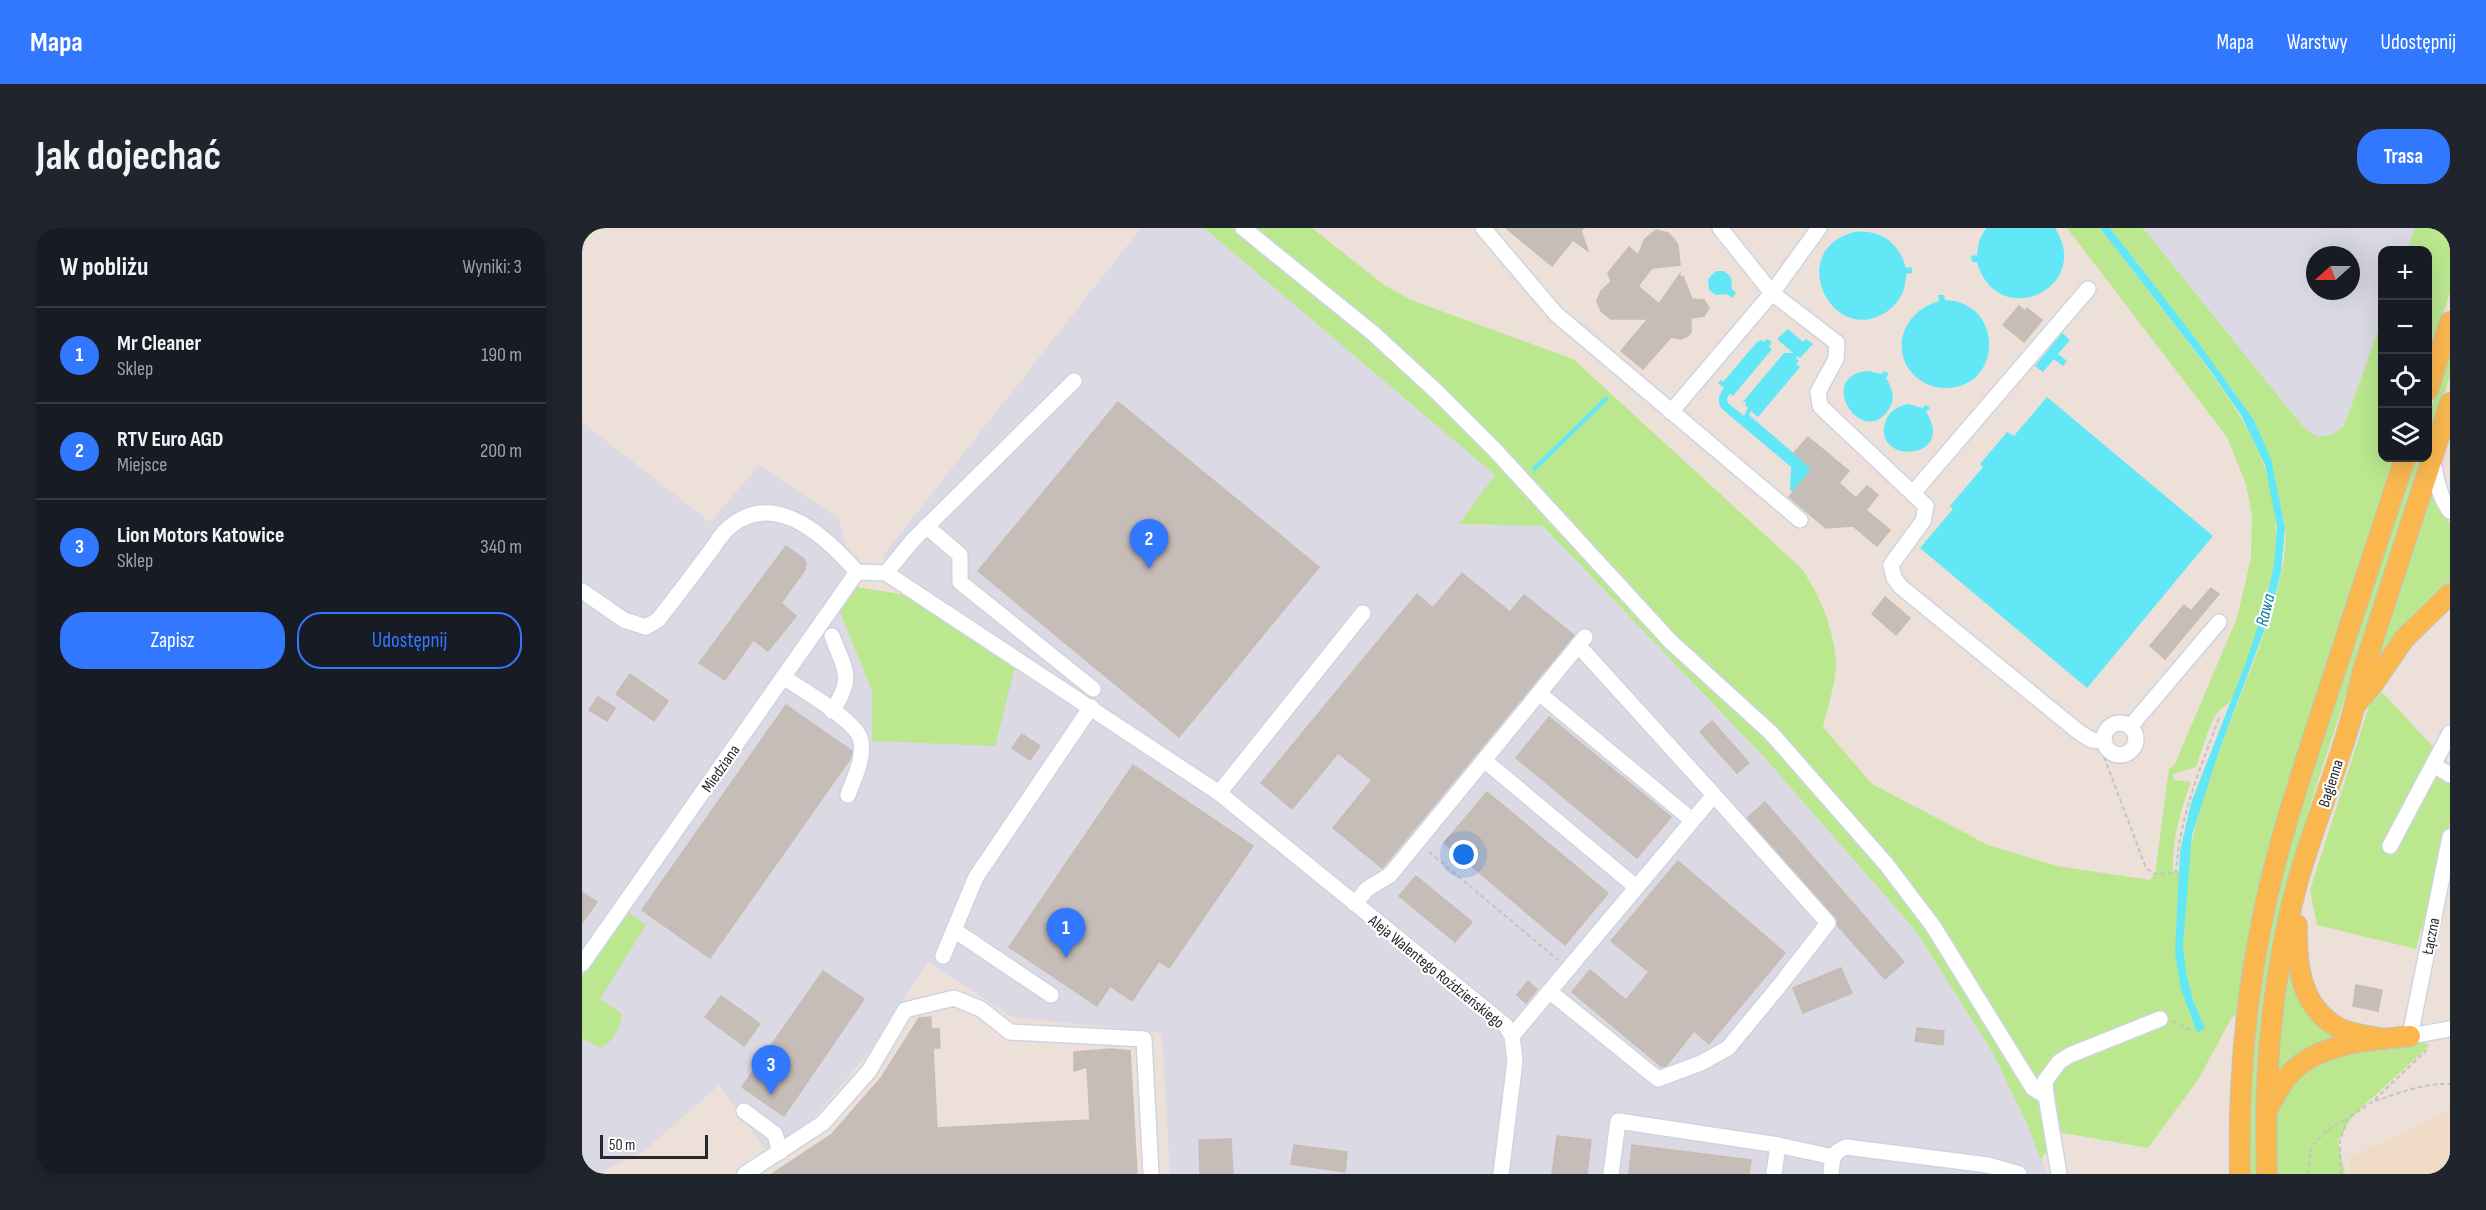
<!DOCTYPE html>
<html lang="pl">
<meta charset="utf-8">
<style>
:root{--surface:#171b24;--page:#20242c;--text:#f1f3f6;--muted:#9ea1a6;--line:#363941;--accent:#3178ff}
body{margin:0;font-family:"Sofia Sans Condensed",sans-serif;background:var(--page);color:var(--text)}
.controls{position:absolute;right:18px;top:18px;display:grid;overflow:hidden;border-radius:12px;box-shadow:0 6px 24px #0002}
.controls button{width:54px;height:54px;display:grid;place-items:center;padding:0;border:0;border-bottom:2px solid var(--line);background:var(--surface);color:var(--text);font:30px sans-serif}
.compass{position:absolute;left:1724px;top:18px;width:54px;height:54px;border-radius:50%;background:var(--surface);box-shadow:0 6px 24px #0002;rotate:249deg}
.scale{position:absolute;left:18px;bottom:15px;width:108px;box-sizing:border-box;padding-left:6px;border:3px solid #282828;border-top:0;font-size:16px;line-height:21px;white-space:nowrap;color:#282828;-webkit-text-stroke:4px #fff;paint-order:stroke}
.you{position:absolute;left:882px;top:627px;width:21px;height:21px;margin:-15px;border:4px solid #fff;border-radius:50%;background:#1a73e8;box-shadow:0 0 0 9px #1a73e833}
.badge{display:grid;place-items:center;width:39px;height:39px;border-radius:50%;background:var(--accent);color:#fff;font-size:20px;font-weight:700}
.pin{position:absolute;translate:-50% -50px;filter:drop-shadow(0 2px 3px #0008)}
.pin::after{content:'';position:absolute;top:32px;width:21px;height:18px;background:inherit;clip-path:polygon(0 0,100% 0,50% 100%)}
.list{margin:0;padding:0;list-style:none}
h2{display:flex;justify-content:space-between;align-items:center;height:78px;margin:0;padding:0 24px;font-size:26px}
h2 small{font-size:20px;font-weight:400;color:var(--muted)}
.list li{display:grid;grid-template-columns:39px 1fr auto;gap:18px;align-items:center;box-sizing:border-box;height:96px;padding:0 24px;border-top:2px solid var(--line)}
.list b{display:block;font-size:22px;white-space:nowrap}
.list p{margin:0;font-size:20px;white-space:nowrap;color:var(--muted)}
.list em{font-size:20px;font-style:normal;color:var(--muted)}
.actions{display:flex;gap:12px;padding:18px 24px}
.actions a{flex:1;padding:14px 0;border:2px solid var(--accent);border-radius:24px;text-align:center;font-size:21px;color:var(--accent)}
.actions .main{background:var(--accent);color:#fff}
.icon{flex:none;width:33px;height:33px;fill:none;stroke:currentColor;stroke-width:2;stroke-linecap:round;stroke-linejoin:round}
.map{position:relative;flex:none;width:1868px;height:946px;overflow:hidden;border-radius:24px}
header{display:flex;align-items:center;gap:36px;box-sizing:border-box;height:84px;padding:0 30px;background:var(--accent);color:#fff}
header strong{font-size:28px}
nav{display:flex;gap:33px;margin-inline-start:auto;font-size:21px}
.intro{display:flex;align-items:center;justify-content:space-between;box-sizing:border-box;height:144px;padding:0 36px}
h1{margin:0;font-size:42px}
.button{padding:15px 27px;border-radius:24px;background:var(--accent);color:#fff;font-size:21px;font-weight:700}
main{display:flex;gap:36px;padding:0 36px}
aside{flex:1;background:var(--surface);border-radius:24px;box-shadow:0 6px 24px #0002}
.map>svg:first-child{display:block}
.industrial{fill:#dbd9e3;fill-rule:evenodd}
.education{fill:#efdbc5}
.green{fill:#bbe78f}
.water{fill:#62e7f7}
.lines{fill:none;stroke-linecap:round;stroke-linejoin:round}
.stream{stroke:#62e7f7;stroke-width:4.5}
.building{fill:#c7bdb8;stroke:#c7bcb2;stroke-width:1.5}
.minor-casing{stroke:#cdd4e2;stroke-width:18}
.major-casing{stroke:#c3c3c3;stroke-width:22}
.path{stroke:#c3c3c3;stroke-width:2;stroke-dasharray:4.5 3;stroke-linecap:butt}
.minor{stroke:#fff;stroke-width:15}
.major{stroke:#fab74e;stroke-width:20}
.labels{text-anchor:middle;stroke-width:4.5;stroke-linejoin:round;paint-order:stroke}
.street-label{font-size:16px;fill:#282828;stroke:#fff}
.water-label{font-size:18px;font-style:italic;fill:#057d99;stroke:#fff}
</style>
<header>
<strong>Mapa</strong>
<nav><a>Mapa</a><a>Warstwy</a><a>Udostępnij</a></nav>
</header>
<div class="intro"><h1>Jak dojechać</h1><a class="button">Trasa</a></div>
<main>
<aside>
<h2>W pobliżu<small>Wyniki: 3</small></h2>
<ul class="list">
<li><span class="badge">1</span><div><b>Mr Cleaner</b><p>Sklep</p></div><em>190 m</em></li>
<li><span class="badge">2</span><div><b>RTV Euro AGD</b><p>Miejsce</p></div><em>200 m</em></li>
<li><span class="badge">3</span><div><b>Lion Motors Katowice</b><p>Sklep</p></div><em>340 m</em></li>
</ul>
<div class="actions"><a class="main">Zapisz</a><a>Udostępnij</a></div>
</aside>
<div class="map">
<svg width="1868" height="946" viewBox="0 0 1868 946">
<rect width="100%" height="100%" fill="#ece0d8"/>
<!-- industrial -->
<g class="industrial">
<polygon points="559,0 622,0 913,247 878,296 961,298 1182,529 1334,703 1411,825 1446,898 1465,946 588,946 580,805 430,789 346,734 289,821 231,891 204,910 183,921 137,857 61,924 14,946 0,946 0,194 128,294 177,237 257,291 268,332 258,384 290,463 290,513 343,370 300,329"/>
<path d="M1561 0H1833L1825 22H1800V91L1762 198 1754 205 1741 209 1731 208 1718 195ZM1733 27H1769V63H1733Z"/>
</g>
<!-- education -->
<polygon class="education" points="1868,882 1868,946 1767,946 1767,930"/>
<!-- green -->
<g class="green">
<path d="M622 0H730L802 57 829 72 991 131 1220 341C1238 368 1252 401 1254 434 1255 452 1245 481 1241 499L1290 556 1406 617 1475 638 1568 652 1573 646 1587 541 1592 538 1655 390 1669 330 1670 288 1664 256 1645 209 1485 0H1518C1547 37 1575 75 1604 112 1669 197 1715 261 1684 373 1676 405 1665 442 1649 472 1646 477 1640 479 1636 484 1628 494 1619 525 1614 539L1591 546 1592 552 1609 554C1598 583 1590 612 1591 643L1605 644C1615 561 1655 484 1682 405 1692 376 1707 328 1703 298 1698 267 1686 235 1677 205L1672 192 1608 103 1528 0H1561L1709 184C1726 205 1737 219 1762 198L1800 91V230H1813L1656 788 1650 789 1617 850 1566 920 1476 904 1459 932 1446 898 1411 825 1334 703 1182 529 961 298 877 296 913 247Z"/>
<polygon points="1833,0 1868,0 1868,64 1846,133 1846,22 1825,22"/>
<polygon points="1868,122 1868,148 1846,217 1846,191"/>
<path d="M1833 230H1841L1731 568 1708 650 1675 917V946H1667C1666 869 1670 792 1684 716 1699 635 1725 557 1751 480 1778 396 1805 313 1833 230Z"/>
<polygon points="1850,264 1858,283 1868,295 1868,357 1793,436"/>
<polygon points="274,359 343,370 434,435 413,518 290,513 290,463 258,384"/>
<polygon points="1800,464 1868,537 1868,594 1834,721 1735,697 1728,662 1787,478"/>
<path d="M47 685 64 697 18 771 40 786C38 802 32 812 19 820L0 810V749Z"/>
<polygon points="1707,745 1714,763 1758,808 1694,846 1698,798"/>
<path d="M1843 814 1847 818 1776 883 1768 892 1756 913 1763 946H1693C1693 927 1690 904 1694 886 1710 822 1790 819 1843 814Z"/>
</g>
<!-- water -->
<g class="water">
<path d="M1404 0H1473C1512 60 1415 105 1395 34H1390L1389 28 1395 27 1397 13Z"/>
<polygon points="1518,0 1528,0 1608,103 1672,192 1689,231 1703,299 1699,344 1688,387 1636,526 1610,607 1601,717 1604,745 1611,772 1623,801 1615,804 1599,761 1593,724 1598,623 1609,575 1663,437 1684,374 1692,336 1695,299 1683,237 1659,187 1627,141"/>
<path d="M1272 4C1298 1 1317 14 1324 40L1330 39V45L1324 46C1324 60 1319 73 1307 82 1252 123 1201 23 1272 4Z"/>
<polygon points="1134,43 1142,43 1149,49 1150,61 1154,65 1150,70 1145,66 1134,67 1127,62 1126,51"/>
<path d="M1356 67H1362L1363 72C1423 74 1421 161 1363 160 1351 160 1338 154 1330 145 1307 117 1325 82 1357 73Z"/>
<path d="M1206 101 1221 114 1224 111 1231 116 1218 130 1215 128 1214 130 1217 133 1214 136 1218 139 1176 189 1169 183 1167 187 1230 241 1211 264 1208 262 1209 239 1140 181C1135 173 1136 168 1142 160L1136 155 1139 152 1141 154 1175 114 1179 112 1182 114 1185 111 1190 114 1187 119 1190 121 1151 168 1148 166 1145 170 1146 175 1162 188 1166 180 1163 177 1164 173 1160 175 1202 125H1211L1195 111Z"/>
<polygon points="1480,105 1488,112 1476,126 1485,133 1481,138 1472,131 1461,144 1453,138"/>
<path d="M1287 143 1299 146 1303 143 1307 146 1304 150C1310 160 1314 170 1307 181 1280 223 1232 146 1287 143Z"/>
<polygon points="1465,169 1631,308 1505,460 1338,320 1371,281 1368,278 1401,239 1398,236 1425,204 1432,208"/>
<path d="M1326 176 1340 180 1344 177 1348 180 1344 184C1376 234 1287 237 1304 192 1308 183 1316 178 1326 176Z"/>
</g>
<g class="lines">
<!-- stream -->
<polyline class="stream" points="952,241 1024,171"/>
</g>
<!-- building -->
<g class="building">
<polygon points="924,0 1002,0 999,3 1006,23 991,12 970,38"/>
<polygon points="1074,2 1086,5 1092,11 1096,17 1098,37 1070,40 1056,58 1077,76 1098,46 1098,51 1101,48 1110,71 1122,72 1127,80 1122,88 1109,90 1109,104 1106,108 1099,111 1089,109 1061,141 1039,123 1066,91 1029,91 1019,83 1015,73 1019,63 1029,54 1026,45 1047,19 1056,27 1063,11"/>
<polygon points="1437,78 1443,83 1445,80 1460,92 1442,114 1421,97"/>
<polygon points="536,174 737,339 597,509 396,343"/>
<polygon points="1226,209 1267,243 1257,255 1274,270 1285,258 1296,267 1284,282 1308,302 1295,318 1271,298 1244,300 1207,269 1230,241 1212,225"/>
<polygon points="204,318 222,331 224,336 223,342 199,375 214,388 186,423 171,412 143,452 117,435"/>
<polygon points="880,345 928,384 942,367 992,407 800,640 751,600 790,552 756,525 710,581 679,555 835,366 851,380"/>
<polygon points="1629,360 1637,366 1583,431 1568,418 1602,377 1609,383"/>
<polygon points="1303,369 1328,390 1314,407 1290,386"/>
<polygon points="48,446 86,473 72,493 34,466"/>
<polygon points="16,469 33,480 25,493 7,482"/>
<polygon points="204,477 270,523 268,531 128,730 60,682"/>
<polygon points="967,489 1089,589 1055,630 934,530"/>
<polygon points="1130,493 1167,535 1155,545 1118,504"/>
<polygon points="440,506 458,518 448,532 430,520"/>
<polygon points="551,537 671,618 587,740 577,733 550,773 528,758 515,778 427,719"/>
<polygon points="905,564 1026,665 983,717 862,615"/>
<polygon points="1183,574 1322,734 1303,751 1255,697 1253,689 1165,590"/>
<polygon points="1096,633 1203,725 1127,816 1112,803 1084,838 1080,839 990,764 1008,742 1044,772 1067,744 1029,713"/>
<polygon points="834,648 890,694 873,714 817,668"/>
<polygon points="0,664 15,674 0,695"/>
<polygon points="1259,740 1270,765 1221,785 1211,760"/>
<polygon points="241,743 282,771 202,888 160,859"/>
<polygon points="946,753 955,761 944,775 935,767"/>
<polygon points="1774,757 1800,762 1796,783 1771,778"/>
<polygon points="139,768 178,796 162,818 123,789"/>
<polygon points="349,789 349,801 357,801 358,820 351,820 355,900 508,892 505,839 492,843 492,824 529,821 548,823 555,946 190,946 250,906 299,850 337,790"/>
<polygon points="1335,800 1362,803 1361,817 1333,813"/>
<polygon points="975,908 1009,912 1005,946 970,946"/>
<polygon points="649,911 651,946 618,946 617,912"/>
<polygon points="712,917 765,924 763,944 709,936"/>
<polygon points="1050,917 1169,932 1167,946 1047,946"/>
</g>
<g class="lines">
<defs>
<g id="minor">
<polyline points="661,0 792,106 857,166 912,221 1088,413 1189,505 1304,636 1351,698 1451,860 1464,868 1463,853 1477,834 1488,827 1578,791"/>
<polyline points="901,0 974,86 1218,292"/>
<polyline points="1138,0 1190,65 1255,115 1254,131 1236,164 1238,178 1344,278 1341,293 1309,337 1312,350 1319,359 1498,505 1510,512 1522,513"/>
<polyline points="1089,184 1190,65 1237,0"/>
<path d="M1850 230C1854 248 1856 267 1868 283"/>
<polyline points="1331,265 1506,61"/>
<polyline points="344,298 378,327 378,354 511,461"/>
<polyline points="304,345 331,312 492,153"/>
<path d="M0 363 42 392 64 399 76 392C93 370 110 348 127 325 134 316 140 304 150 297 196 262 246 311 275 344L304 345 637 565 923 797 930 808 933 833 919 946"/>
<polyline points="996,417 1132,567"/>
<path d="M201 449C219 461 276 493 279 513 282 532 272 550 266 567"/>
<polyline points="957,465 1110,592"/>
<path d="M250 483C273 449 263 443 250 408"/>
<circle cx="1538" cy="511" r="16"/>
<polyline points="1548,499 1637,394"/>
<polyline points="902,532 1054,659"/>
<polyline points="1852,537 1868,547"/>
<polyline points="637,565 781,385"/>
<polyline points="1868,609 1828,808 1868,801"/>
<polyline points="1808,618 1868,505"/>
<polyline points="773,676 785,661 808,647 1003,409"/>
<polyline points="372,702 469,767"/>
<polyline points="361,728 394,649 509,479"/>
<polyline points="0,736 275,344"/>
<polyline points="930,808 1132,567 1246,695 1198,757 1146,820 1119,835 1076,851 967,763"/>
<polyline points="1464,868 1477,946"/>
<polyline points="162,883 193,906 198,924"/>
<polyline points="1196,917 1251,929"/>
<polyline points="163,946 241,895 287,843 323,782 372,770 399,781 428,804 562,811 569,946"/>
<polyline points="1029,946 1036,893 1196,917 1192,946"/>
<path d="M1249 946C1250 932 1250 924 1264 919L1406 937 1437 946"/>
</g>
<g id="major">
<polyline points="1846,162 1868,94"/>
<polyline points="1775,475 1789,459 1822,411 1868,366"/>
<path d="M1715 697C1714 736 1718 779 1757 800 1771 807 1788 808 1803 811"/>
<path d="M1685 882C1691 872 1697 859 1704 850 1734 814 1785 813 1828 808"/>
<path d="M1658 946C1656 861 1663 776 1680 693 1695 616 1721 541 1745 467 1771 388 1797 309 1823 230"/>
<path d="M1685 946C1681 849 1690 750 1715 656 1735 585 1766 517 1780 446L1868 175"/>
</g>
</defs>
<!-- minor casing -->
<use href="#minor" class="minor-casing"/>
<!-- major casing -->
<use href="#major" class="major-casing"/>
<!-- path -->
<g class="path">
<path d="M1522 529 1564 640 1573 646 1594 645C1597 590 1618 541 1637 490"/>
<polyline points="847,624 976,732"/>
<polyline points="1591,793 1610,803"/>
<path d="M1793 873C1817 865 1841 855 1868 856"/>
<polyline points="1726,946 1729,918 1747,901 1766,890"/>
<polyline points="1759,946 1758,913 1766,890 1789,875 1847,820"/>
</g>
<!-- minor -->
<use href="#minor" class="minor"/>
<!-- major -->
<use href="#major" class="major"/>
</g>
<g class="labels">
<!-- street labels -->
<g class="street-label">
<text transform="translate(138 540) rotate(-55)" y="6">Miedziana</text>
<text transform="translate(1748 555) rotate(-72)" y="6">Bagienna</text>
<text transform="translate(1848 708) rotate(-79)" y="6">Łączna</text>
<text transform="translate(855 743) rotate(39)" y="6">Aleja Walentego Roździeńskiego</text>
</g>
<!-- water labels -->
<g class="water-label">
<text transform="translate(1683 382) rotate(-76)" y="6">Rawa</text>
</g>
</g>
</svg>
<div class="controls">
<button>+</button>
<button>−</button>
<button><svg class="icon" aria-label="locate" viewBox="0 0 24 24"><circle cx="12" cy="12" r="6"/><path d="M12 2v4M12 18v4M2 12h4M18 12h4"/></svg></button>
<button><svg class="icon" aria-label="layers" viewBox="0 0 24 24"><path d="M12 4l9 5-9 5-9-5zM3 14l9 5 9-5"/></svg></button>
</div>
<svg class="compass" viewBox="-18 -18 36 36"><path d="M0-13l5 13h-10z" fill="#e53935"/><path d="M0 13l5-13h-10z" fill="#9ea1a6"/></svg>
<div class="scale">50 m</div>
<div class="you"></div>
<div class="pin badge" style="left:484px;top:730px">1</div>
<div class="pin badge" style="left:567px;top:341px">2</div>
<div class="pin badge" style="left:189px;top:867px">3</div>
</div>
</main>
